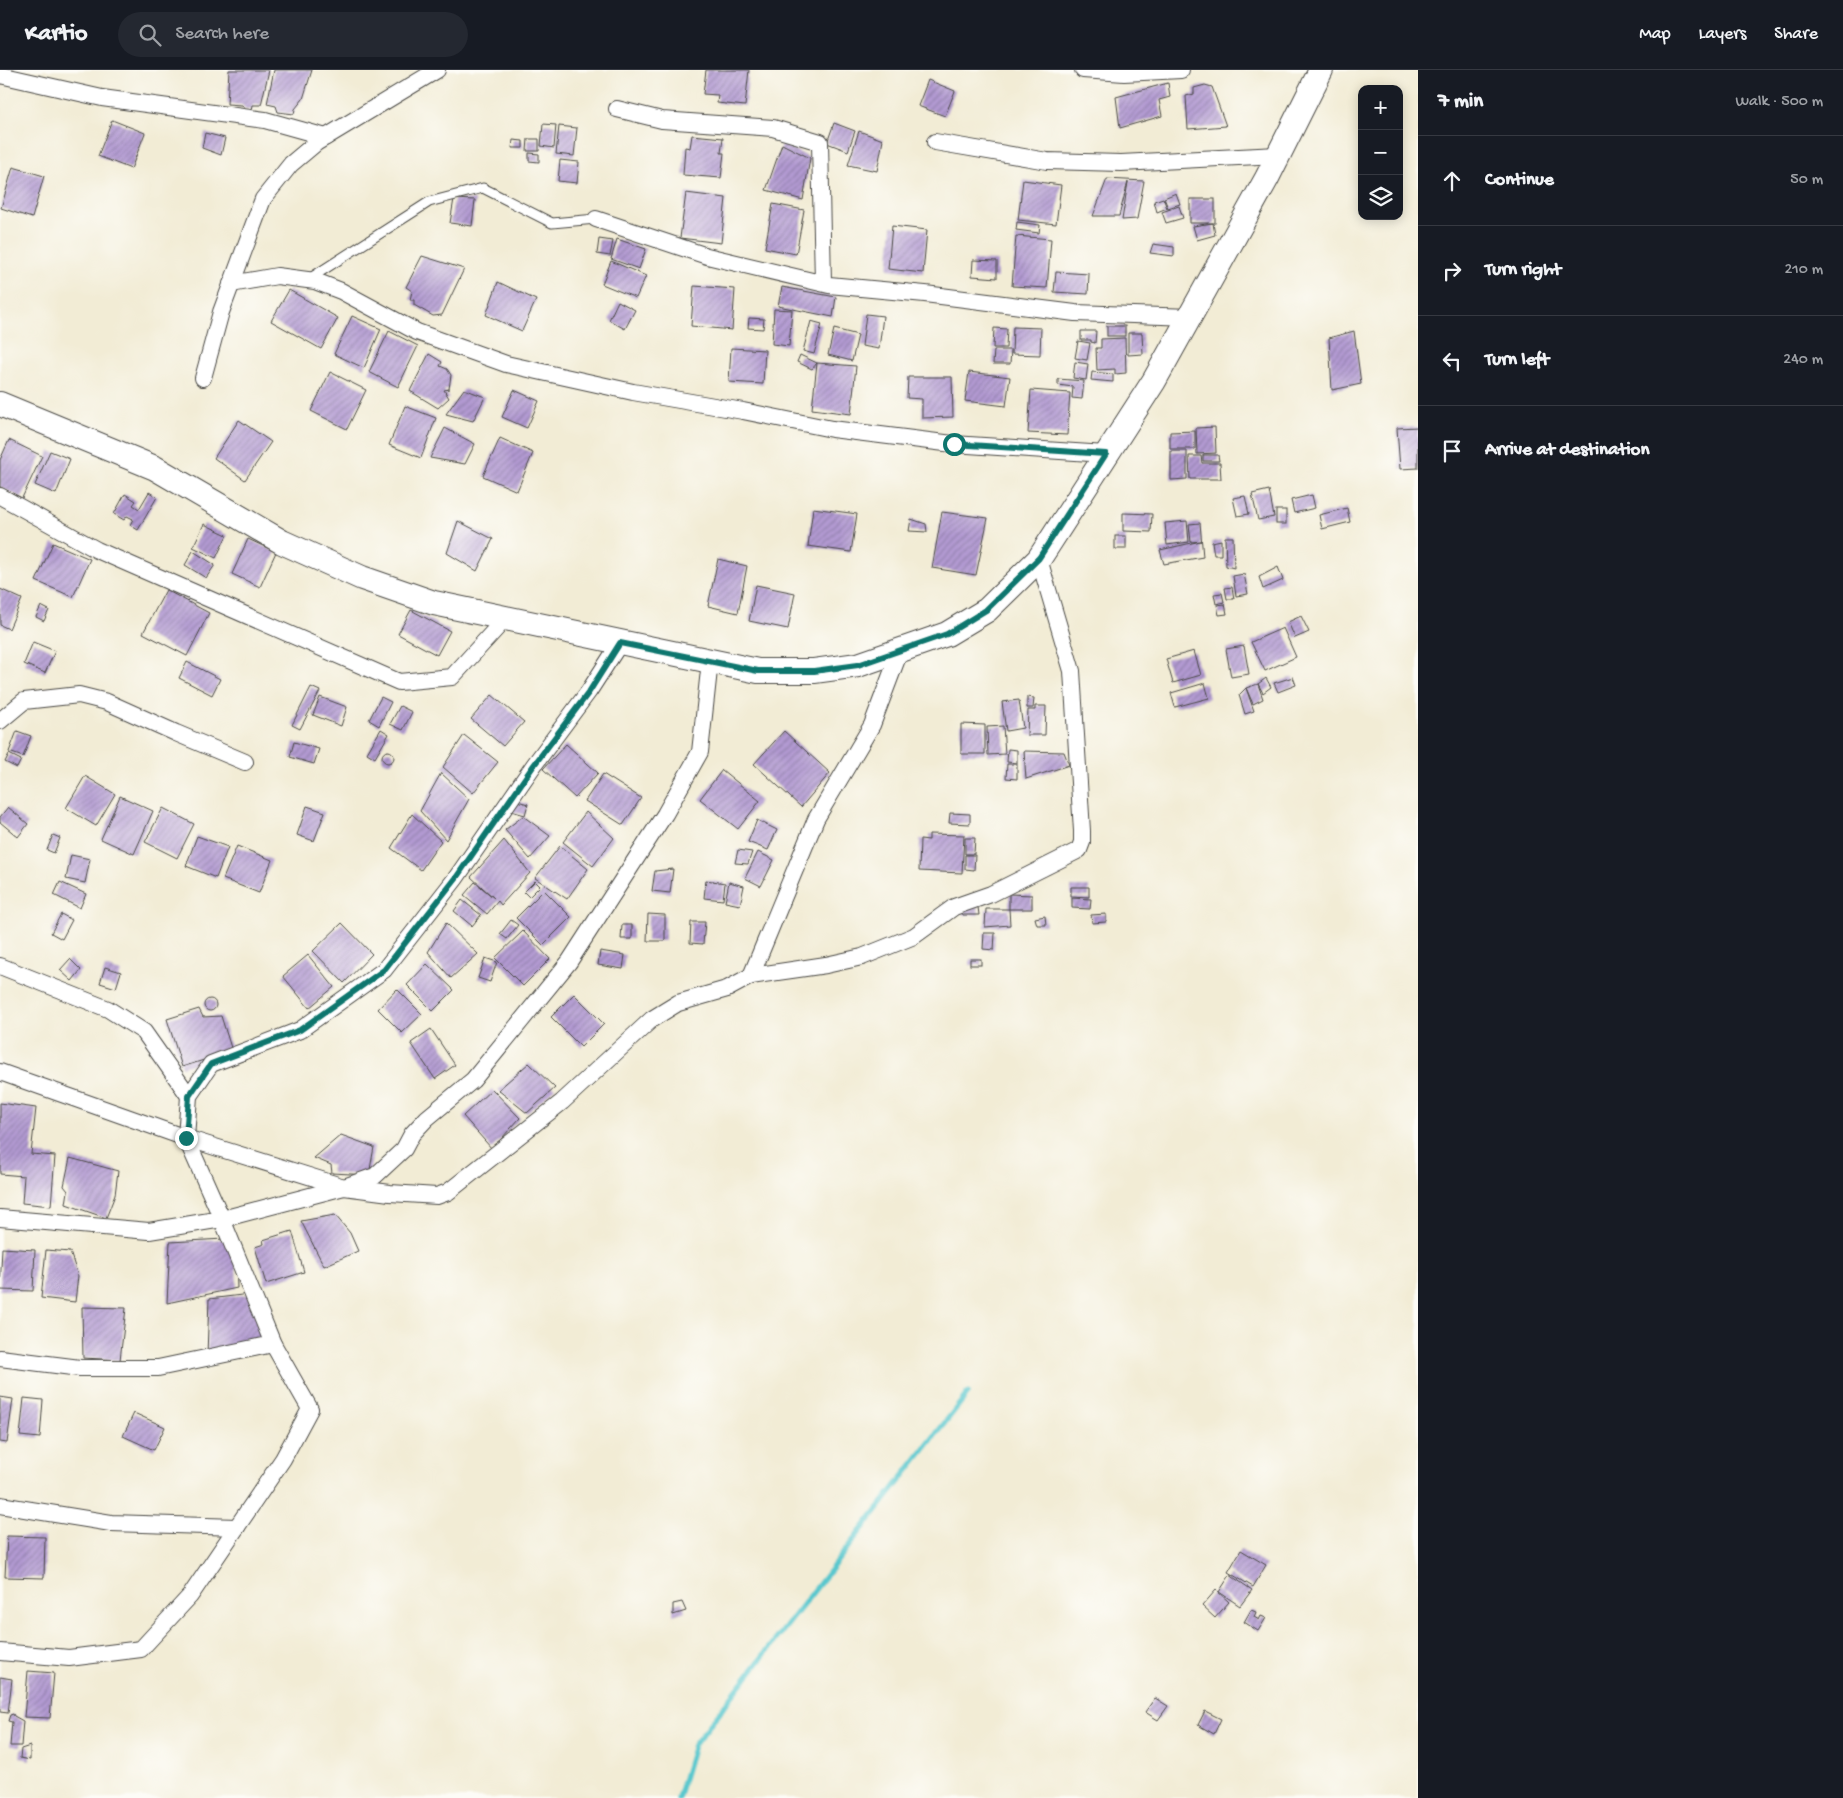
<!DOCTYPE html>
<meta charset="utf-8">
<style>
:root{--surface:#171b24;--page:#242831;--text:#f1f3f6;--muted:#9ea1a6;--line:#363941}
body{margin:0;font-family:"Gochi Hand",sans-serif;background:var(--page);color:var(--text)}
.controls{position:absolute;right:15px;top:15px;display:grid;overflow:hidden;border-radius:10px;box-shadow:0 2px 12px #0003}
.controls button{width:45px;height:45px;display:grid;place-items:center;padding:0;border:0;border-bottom:1px solid var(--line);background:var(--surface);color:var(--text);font:25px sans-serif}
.stop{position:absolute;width:15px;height:15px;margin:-11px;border:4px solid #0f766e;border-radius:50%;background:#fff}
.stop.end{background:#0f766e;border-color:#fff;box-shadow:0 1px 5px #0008}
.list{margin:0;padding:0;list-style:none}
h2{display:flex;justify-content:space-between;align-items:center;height:65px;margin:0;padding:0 20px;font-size:21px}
h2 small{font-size:16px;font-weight:400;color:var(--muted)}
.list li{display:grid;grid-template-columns:32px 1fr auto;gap:15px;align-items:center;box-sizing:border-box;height:90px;padding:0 20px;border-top:1px solid var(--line)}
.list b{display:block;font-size:19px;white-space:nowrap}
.list em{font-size:16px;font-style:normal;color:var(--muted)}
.icon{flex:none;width:28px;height:28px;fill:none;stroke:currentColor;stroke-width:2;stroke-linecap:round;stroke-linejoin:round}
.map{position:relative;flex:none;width:1418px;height:1728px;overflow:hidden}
header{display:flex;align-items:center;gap:30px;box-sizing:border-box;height:70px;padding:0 25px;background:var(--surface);border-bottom:1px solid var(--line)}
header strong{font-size:24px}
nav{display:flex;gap:28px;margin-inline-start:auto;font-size:18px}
.search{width:350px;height:45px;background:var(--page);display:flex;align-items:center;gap:12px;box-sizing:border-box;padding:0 18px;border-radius:28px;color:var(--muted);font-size:19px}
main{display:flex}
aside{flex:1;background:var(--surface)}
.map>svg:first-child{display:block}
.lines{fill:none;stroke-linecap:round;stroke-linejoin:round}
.stream{stroke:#5ac8ce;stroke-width:5.5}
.building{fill:url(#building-hatch)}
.lane-casing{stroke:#494844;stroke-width:11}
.street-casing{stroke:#494844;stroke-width:18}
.secondary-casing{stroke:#494844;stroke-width:26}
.lane{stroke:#fff;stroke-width:9}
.street{stroke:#fff;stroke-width:16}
.secondary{stroke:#fff;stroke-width:24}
.route{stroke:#0f766e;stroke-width:6}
</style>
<header>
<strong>Kartio</strong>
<div class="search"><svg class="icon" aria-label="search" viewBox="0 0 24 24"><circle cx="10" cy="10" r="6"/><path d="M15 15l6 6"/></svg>Search here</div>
<nav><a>Map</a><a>Layers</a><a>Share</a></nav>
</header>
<main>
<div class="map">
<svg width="1418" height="1728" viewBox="0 0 1418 1728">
<defs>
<pattern id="building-hatch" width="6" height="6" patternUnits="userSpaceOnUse" patternTransform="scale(1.25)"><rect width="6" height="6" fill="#b29ad2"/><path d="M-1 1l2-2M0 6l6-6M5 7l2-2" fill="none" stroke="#917eab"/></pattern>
</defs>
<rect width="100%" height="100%" fill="#fdfcf7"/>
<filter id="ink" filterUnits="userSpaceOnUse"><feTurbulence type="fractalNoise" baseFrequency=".02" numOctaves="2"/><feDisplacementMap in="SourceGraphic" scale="10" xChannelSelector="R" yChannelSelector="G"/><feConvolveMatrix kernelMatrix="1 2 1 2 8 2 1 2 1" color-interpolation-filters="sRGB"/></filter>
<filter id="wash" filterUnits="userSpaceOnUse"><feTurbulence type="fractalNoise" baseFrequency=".0096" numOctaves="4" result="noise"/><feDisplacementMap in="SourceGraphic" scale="20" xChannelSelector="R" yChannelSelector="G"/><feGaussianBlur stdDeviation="1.12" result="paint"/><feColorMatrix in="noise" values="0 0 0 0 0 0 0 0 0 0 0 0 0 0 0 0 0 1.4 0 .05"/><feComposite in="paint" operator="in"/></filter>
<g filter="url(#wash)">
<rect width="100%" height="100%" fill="#f2ecd5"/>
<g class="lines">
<!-- stream -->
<polyline class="stream" points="678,1728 694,1675 968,1323"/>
</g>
<g id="blocks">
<!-- building -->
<g class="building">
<polygon points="229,0 269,0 261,35 253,35 252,40 246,40 242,35 227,34"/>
<polygon points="274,0 312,0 303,29 295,39 294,44 278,42 276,36 267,34"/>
<polygon points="706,0 749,0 745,36 717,33 718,25 703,24"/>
<polygon points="928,10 955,21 945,46 918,36"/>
<polygon points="1168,13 1170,27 1159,30 1162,46 1120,58 1116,27"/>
<polygon points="1205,15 1212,17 1226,56 1188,59 1186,26 1194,24 1194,18"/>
<polygon points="112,50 145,63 131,99 98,86"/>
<polygon points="834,53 855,61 848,81 827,73"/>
<polygon points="543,54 556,55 554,78 541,76"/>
<polygon points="559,56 577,58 574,86 556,84"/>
<polygon points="859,61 883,70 877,101 848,95"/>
<polygon points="205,63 225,68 221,85 202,78"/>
<polygon points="692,65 723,68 721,83 724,83 721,108 683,105 685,77 690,78"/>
<polygon points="528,69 539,69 539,81 527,81"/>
<polygon points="513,70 523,71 523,78 512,78"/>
<polygon points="782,74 810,88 803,130 766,120"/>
<polygon points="529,83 539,84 539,92 529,91"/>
<polygon points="560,90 579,92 577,113 558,111"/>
<polygon points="13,97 44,106 32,148 1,138"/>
<polygon points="1107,109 1144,111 1137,149 1122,150 1128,112 1119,146 1093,146"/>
<polygon points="1023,110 1061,115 1056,154 1018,150"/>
<polygon points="686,123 726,128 721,173 680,168"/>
<polygon points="1176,123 1180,134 1168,138 1164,128"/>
<polygon points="1163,128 1167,138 1157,142 1154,131"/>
<polygon points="454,129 475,130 472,156 450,153"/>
<rect x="1190" y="129" width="25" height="24"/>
<polygon points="773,134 804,140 796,184 765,178"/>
<polygon points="1179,136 1183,148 1166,153 1162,142"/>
<polygon points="1017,152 1040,155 1039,163 1016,160"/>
<polygon points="1213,153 1215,165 1197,170 1193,156"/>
<polygon points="892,156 927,160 923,203 888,199"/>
<polygon points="1016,166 1051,169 1047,218 1012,216"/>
<polygon points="599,169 613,171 610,186 597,184"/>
<polygon points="617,169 646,179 639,199 611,189"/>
<polygon points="1153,174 1174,177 1174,186 1150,183"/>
<polygon points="422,186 464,199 442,245 433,246 414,235 414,230 410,230 412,221 406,217"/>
<polygon points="973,190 997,191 997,208 972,206"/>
<polygon points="611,191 646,206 636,228 602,214"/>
<polygon points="1056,202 1089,204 1088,224 1054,222"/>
<polygon points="498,212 536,230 522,261 486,245"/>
<polygon points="694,216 735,219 732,260 691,256"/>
<polygon points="782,217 836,227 833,247 778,236"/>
<polygon points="289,220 338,248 321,279 271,251"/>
<polygon points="618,231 635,240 625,259 609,250"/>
<polygon points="774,239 792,240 789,276 772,274"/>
<polygon points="866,244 883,246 879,279 862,276"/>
<polygon points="352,246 381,259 364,298 334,284"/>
<polygon points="749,248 764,249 763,259 748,258"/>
<polygon points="811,251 822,254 814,284 803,281"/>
<rect x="1107" y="256" width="18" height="10"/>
<polygon points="1013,257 1041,258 1040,285 1012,284"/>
<polygon points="994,258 1007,259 1006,278 993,278"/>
<polygon points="834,259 858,265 852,291 828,285"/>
<polygon points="389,261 418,276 398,317 369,302"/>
<polygon points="1081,261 1096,261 1095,273 1091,272 1091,270 1081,270"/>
<polygon points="1354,261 1361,314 1332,320 1329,268"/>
<polygon points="1128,263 1142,263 1143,284 1128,285"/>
<polygon points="1125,268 1126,303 1115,304 1115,299 1097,300 1096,278 1101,278 1101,269"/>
<polygon points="1078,271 1090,273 1087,290 1075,288"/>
<polygon points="731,278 765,280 763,314 729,312"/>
<polygon points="994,280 1011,280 1010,294 993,294"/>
<polygon points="429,284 442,292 440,296 447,299 451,305 449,319 444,320 449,328 438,338 410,321"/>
<polygon points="800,285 817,293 856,296 851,344 812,339 817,293 812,299 797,292"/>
<polygon points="1075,292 1088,294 1086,310 1073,308"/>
<polygon points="330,302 366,320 347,359 311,341"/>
<polygon points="969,302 1010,307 1006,336 965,331"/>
<polygon points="1092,302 1113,304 1113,312 1091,310"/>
<polygon points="908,307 952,307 953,347 922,348 922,329 907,328"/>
<polygon points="1058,309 1084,311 1082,329 1072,328 1073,317 1058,315"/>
<polygon points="464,319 485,327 473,351 446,344"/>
<polygon points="514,320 539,331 527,358 502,347"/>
<polygon points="1031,320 1070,323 1067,365 1028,363"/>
<polygon points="405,336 436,348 421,388 389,375"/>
<polygon points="239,350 271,372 245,410 214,388"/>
<polygon points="1215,357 1216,383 1197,384 1196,358"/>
<polygon points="1418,357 1418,398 1400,399 1397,358"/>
<polygon points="445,358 475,374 465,394 430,388"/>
<polygon points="1195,361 1195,379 1170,379 1170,362"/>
<polygon points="500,368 533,383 517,421 483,406"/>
<polygon points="9,370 42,386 22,428 0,417 0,390"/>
<polygon points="50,381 70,389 56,424 35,415"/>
<polygon points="1171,381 1187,381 1187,409 1171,410"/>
<polygon points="1203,385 1218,385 1219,391 1203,391"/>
<polygon points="1189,386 1201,386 1202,393 1220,393 1221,409 1190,409"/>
<polygon points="1269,420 1274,447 1258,450 1252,424"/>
<polygon points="149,422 157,427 138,460 130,455 133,449 127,446 124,450 114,444 125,424 136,431 133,435 139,439"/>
<polygon points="1312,425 1315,438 1294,443 1291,430"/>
<polygon points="1245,426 1249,444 1237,446 1233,428"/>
<polygon points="813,438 857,444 851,482 808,476"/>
<polygon points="1347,438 1350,452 1322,459 1319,445"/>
<rect x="1276" y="440" width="10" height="14"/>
<polygon points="942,442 988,448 976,505 932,498"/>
<polygon points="1123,443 1152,444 1151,462 1123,461"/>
<polygon points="911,449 926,454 927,462 909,461"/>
<polygon points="458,451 493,469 477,501 447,483"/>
<polygon points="1187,451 1189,472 1167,475 1165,453"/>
<polygon points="1200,453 1203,487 1164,494 1160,480 1201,471 1191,472 1189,454"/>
<polygon points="204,454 227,465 216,488 193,477"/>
<rect x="1115" y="466" width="11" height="13"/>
<polygon points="1225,467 1233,467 1234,498 1226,496"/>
<polygon points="248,469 276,482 260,517 232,504"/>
<polygon points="1221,470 1221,485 1214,485 1212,472"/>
<polygon points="53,473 90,489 73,527 36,511"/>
<polygon points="193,481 215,495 206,508 185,495"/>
<polygon points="718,489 747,496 738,543 708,536"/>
<polygon points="1278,497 1283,510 1263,519 1259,507"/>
<polygon points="1244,504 1248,524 1236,526 1233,506"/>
<polygon points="756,515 795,523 788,559 749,551"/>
<polygon points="1232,517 1234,529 1227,529 1225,518"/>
<polygon points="0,519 22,529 9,559 0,555"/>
<polygon points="166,520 209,543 187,586 143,563"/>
<polygon points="1222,523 1224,532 1216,534 1214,524"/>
<polygon points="1225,534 1227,544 1219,545 1217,535"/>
<polygon points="41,536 49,540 44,551 36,547"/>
<polygon points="411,540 450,561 437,585 398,564"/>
<polygon points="1301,546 1309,562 1295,568 1288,552"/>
<polygon points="1283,558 1296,587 1265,601 1251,572"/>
<polygon points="33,572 55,581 45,603 24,594"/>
<polygon points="1244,576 1249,604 1231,607 1226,579"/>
<polygon points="1194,581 1201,605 1173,613 1166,589"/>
<polygon points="187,592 220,609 212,625 179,608"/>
<polygon points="1293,607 1296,615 1278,622 1274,613"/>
<polygon points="1266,608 1271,617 1263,623 1258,614"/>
<polygon points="1205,613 1209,628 1175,637 1171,623"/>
<polygon points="1258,614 1263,629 1253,634 1246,618"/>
<polygon points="311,617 320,621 300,659 292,655"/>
<polygon points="1246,618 1254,641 1245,644 1239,625"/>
<polygon points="492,625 524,652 503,676 471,649"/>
<polygon points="320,627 347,637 341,656 313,645"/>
<polygon points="381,627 391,632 379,656 369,650"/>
<polygon points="1027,627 1034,628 1033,638 1027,638"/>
<polygon points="1019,630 1023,658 1006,661 1002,632"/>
<polygon points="400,636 412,642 403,660 390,654"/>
<polygon points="1035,636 1046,636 1045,665 1027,665 1028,640 1035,640"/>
<polygon points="961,654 985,655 985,684 961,684"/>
<polygon points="1003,656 1005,684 988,685 987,657"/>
<polygon points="381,659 389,664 375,688 367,683"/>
<polygon points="17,661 31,666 23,687 9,682"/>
<polygon points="784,661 830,703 801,737 754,694"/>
<polygon points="464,665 498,692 473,723 443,697"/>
<polygon points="294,672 319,679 314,694 290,687"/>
<polygon points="566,674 598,703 575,728 543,699"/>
<polygon points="1008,679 1017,680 1017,693 1007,692"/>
<polygon points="1024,681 1064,682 1069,695 1026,709"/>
<circle cx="388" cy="687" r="6"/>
<polygon points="9,684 21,690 17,698 5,692"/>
<polygon points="1007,694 1017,694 1017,709 1006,708"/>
<polygon points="722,700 760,731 738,759 700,729"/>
<polygon points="441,703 469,729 446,770 420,741"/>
<polygon points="603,704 641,728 623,755 585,731"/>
<polygon points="85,706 115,724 96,756 66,738"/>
<polygon points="120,726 153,741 134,784 101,769"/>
<polygon points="514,730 528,734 525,745 511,741"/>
<polygon points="307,736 325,742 314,771 297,765"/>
<polygon points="8,737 28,754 18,767 0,752 0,747"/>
<polygon points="163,738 194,754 177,788 145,772"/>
<polygon points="586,742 614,768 593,796 563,772"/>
<polygon points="950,743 970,744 970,754 949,753"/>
<polygon points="412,744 441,771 421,800 391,778"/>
<polygon points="523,746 550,766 530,789 505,760"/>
<polygon points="757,750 777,760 768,780 748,772"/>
<polygon points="929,764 964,765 962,803 919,801 920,769 929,770"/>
<polygon points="53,765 60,768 54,783 47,780"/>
<polygon points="197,766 228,777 216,808 186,796"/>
<polygon points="965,768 975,768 974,784 965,784"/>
<polygon points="504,770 530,803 501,835 498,831 487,844 464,825 475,812 494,828 471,807"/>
<polygon points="237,776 272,790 259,823 223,809"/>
<polygon points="560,776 588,799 567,829 535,808"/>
<polygon points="738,780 752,782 748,794 735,793"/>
<polygon points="758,782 774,790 761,816 745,808"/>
<polygon points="71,785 90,789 85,813 66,809"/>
<polygon points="965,785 975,785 974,800 965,799"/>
<polygon points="673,799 670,823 652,821 655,801"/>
<polygon points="706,810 725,813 723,830 704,828"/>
<polygon points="535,811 540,816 529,827 524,822"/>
<polygon points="60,812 86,824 80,838 54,825"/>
<polygon points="729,812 744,816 740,835 725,832"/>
<polygon points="1071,817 1089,817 1089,827 1071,826"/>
<polygon points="544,820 571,847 543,875 516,848"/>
<polygon points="1009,824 1032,825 1032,839 1009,839 1010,855 985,857 986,839 1009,839"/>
<polygon points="1072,828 1091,829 1090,839 1072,838"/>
<polygon points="462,830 481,845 472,856 454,841"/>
<polygon points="961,837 978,837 979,845 963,845"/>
<polygon points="61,844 72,850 62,869 51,863"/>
<polygon points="648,844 665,845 665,871 647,871"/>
<polygon points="1106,844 1106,852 1092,853 1091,845"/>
<polygon points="1045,846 1046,855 1037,855 1035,848"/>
<polygon points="511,850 518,855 507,869 500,864"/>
<polygon points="691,852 705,852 703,874 690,873"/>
<polygon points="342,853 372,884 344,913 313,881"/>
<polygon points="446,853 478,884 451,908 428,882"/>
<polygon points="622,855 632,855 632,869 621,869"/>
<polygon points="523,861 550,889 523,916 495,888"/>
<polygon points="984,863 995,863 994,880 983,879"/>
<polygon points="600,881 625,885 623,899 598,895"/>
<polygon points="308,885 334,917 309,938 283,906"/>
<polygon points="485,888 497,892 490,912 478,908"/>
<polygon points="70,889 81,900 72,911 60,900"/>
<rect x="970" y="889" width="11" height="6"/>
<polygon points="427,894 454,920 433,941 407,915"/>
<polygon points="105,897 121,902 116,918 100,913"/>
<polygon points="397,919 422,944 402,963 378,939"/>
<polygon points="574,924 604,954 581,977 551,947"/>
<circle cx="210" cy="935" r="6"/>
<polygon points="199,939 203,947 221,946 232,981 182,997 167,949"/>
<polygon points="431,959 455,995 435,1009 411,973"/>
<polygon points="529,993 555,1018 527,1043 498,1020"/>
<polygon points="492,1019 520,1048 492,1079 463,1046"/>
<polygon points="0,1033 36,1038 31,1084 55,1086 51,1136 22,1133 24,1106 0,1104"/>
<polygon points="341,1065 374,1077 369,1105 332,1103 331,1095 314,1088"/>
<polygon points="70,1088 118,1101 115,1125 106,1148 66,1134 68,1121 64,1116"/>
<polygon points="335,1145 350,1163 358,1181 324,1196 301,1151"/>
<polygon points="292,1161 304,1202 266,1214 255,1177 264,1174 263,1170"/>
<polygon points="224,1169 236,1190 237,1218 167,1233 170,1172"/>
<polygon points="2,1178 35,1180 33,1221 0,1220"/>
<polygon points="46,1180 70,1182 78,1206 75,1232 41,1228"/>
<polygon points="250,1224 265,1267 207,1285 209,1229"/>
<polygon points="82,1237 126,1238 120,1290 83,1288"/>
<polygon points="0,1327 13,1329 7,1373 0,1372"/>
<polygon points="24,1328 43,1330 40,1368 20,1366"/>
<polygon points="134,1343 165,1357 154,1380 123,1366"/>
<polygon points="7,1466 45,1467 44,1508 5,1507"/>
<polygon points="1241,1480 1266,1495 1253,1517 1228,1502"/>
<polygon points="1230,1505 1252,1520 1240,1536 1219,1522"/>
<polygon points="1216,1520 1229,1532 1215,1548 1202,1536"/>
<polygon points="682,1532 686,1541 673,1545 673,1534"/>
<polygon points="1251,1540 1256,1542 1254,1547 1259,1550 1261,1546 1266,1548 1258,1561 1244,1552"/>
<polygon points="28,1601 54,1603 50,1648 24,1647"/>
<polygon points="0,1607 12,1609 8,1643 0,1642"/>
<polygon points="1155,1628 1168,1636 1158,1650 1145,1642"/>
<polygon points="1205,1641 1221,1649 1214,1664 1198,1655"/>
<polygon points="13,1644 14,1646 23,1651 21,1676 10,1676 12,1652 8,1651 10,1645"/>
<polygon points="30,1676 30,1690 20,1688 21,1679"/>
</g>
</g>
</g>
<g filter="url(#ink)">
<use href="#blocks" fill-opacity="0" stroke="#494844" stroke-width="1"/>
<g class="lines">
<defs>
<polyline id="lane" points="309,209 429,132 483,118 552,153 596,149"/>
<g id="street">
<polyline points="1083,0 1124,3 1181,0"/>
<polyline points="0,5 102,28 265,50 326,67"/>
<polyline points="617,39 662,50 773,58 820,72 823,213"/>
<polyline points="935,72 1047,91 1121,93 1278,85"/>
<polyline points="596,149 707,186 829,215 925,224 1075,243 1191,247"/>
<polyline points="231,214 277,206 315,211 341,221 417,262 506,294 633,322 743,341 832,359 953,374 1106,384"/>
<polyline points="203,308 221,242 263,129 291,94 316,73 437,0"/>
<polyline points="0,426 97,480 399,612 452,607 505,549"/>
<polyline points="0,651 24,631 79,625 107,632 176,663 245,692"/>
<polyline points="0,896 108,939 144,962 189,1026"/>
<polyline points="751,906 816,749 872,655 900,581"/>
<polyline points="0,1002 186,1068 344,1117 390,1123 437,1126 448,1122 562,1032 652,949 678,933 727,919 751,906 826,895 862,887 914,866 954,837 991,824 1079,780 1082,772 1082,761 1072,601 1039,489"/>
<polyline points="0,1148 149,1161 222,1149 344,1117 375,1106 404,1079 412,1064 427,1048 473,1010 569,892 665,744 700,682 710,591"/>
<polyline points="0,1288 80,1298 158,1298 273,1274 222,1149 186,1068 189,1026 211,994 300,960 384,900 456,808 534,695 589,621 620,573"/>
<polyline points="0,1435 111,1453 237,1457"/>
<polyline points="0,1582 69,1588 141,1579 190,1526 283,1389 310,1339 273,1274"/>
</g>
<polyline id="secondary" points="0,334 155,398 282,472 362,508 434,533 758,601 814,601 858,595 947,564 987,540 1039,489 1154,311 1267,108 1321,0"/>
</defs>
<!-- lane casing -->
<use href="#lane" class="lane-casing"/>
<!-- street casing -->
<use href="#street" class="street-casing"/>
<!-- secondary casing -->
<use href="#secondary" class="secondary-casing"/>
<!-- lane -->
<use href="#lane" class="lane"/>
<!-- street -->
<use href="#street" class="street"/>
<!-- secondary -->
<use href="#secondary" class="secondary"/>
</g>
</g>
<g class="lines" filter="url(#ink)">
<!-- route -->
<polyline class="route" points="186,1068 189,1026 211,994 300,960 384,900 456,808 534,695 589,622 620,573 758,601 814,601 858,595 947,564 986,540 1039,488 1106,384 954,374"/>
</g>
</svg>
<div class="controls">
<button>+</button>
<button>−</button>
<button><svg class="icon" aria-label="layers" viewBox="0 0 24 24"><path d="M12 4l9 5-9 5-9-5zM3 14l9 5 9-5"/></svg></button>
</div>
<div class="stop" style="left:954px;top:374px"></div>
<div class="stop end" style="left:186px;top:1068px"></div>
</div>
<aside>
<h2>7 min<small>Walk · 500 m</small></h2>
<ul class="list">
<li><svg class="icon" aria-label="ahead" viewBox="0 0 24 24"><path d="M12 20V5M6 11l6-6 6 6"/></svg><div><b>Continue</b></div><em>50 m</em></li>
<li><svg class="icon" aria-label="right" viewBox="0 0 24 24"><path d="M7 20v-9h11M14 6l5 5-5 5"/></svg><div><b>Turn right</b></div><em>210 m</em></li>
<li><svg class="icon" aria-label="left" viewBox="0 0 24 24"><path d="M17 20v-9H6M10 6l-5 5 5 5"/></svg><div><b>Turn left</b></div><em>240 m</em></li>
<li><svg class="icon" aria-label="arrive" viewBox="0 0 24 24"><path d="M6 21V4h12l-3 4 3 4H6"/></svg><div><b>Arrive at destination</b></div></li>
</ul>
</aside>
</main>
